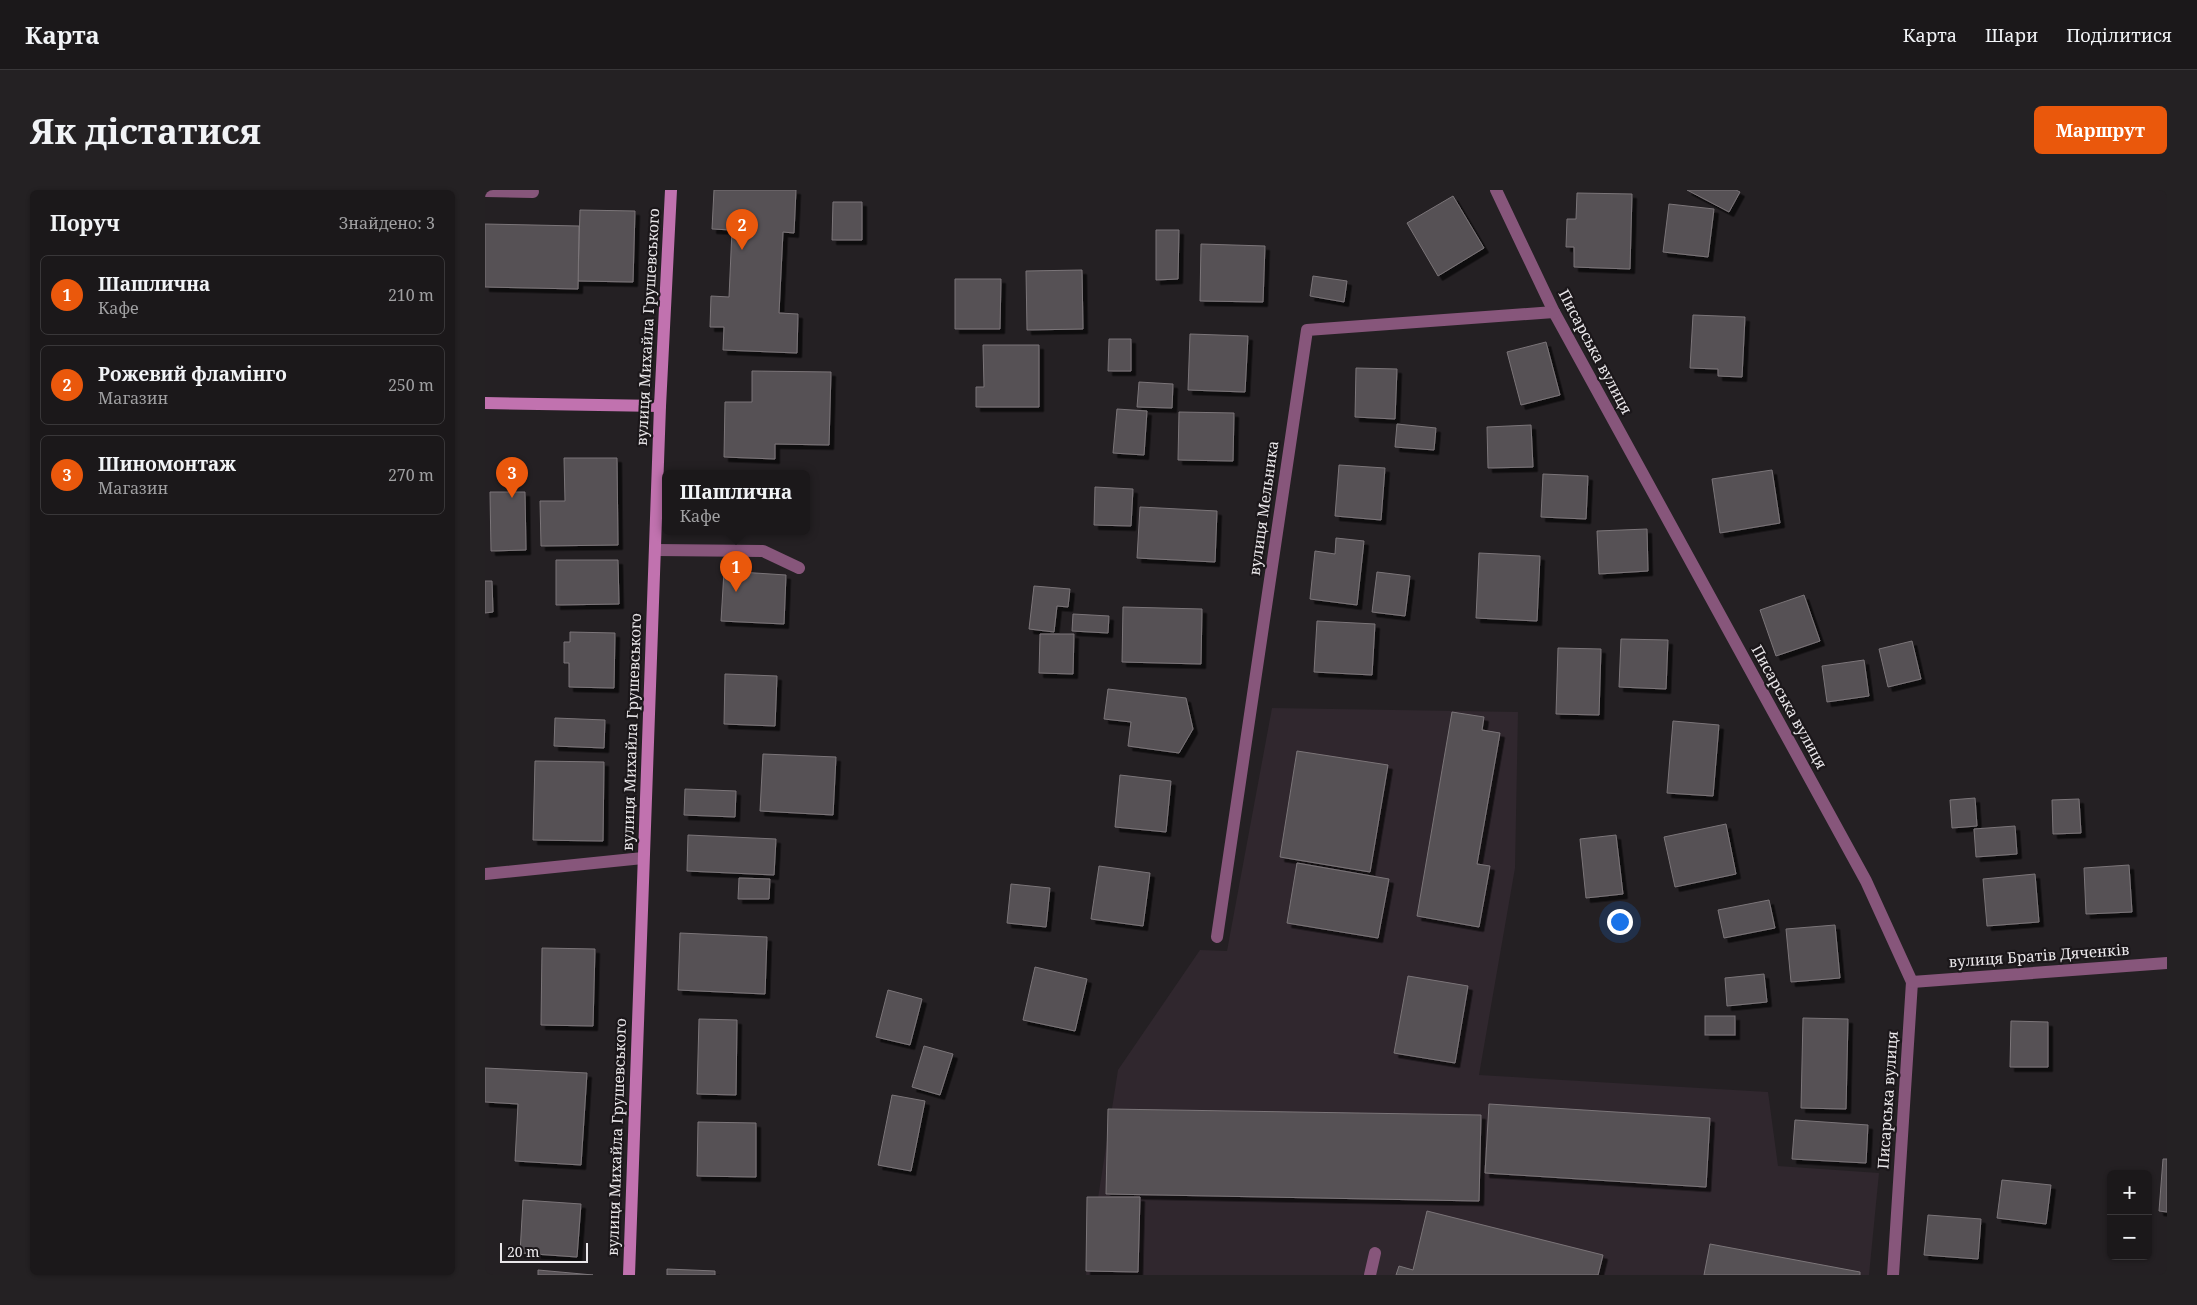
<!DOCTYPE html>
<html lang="uk">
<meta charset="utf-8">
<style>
:root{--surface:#1b181a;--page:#242123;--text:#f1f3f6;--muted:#a0a0a2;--line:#393739;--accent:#ea580c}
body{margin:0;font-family:"Noto Serif",serif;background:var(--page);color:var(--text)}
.controls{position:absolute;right:15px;bottom:15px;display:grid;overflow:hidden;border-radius:8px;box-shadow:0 1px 4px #0004}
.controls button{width:45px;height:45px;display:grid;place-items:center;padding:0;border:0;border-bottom:1px solid var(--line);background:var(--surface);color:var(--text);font:25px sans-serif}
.scale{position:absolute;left:15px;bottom:12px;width:88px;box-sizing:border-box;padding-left:5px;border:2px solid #eae7ea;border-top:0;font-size:14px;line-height:18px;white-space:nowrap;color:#eae7ea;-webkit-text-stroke:4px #1b171a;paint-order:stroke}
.you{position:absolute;left:1134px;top:731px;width:18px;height:18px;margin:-12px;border:4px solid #fff;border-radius:50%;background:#1a73e8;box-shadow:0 0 0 8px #1a73e833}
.badge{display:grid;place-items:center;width:32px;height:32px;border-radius:50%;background:var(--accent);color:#fff;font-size:16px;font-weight:700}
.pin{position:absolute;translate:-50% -41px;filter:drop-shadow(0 1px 2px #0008)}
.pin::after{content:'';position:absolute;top:26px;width:18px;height:15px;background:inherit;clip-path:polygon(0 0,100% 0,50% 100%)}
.popup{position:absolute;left:177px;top:280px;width:148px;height:65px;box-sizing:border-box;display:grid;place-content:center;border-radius:8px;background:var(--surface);filter:drop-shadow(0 1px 4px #0005);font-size:16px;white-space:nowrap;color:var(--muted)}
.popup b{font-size:19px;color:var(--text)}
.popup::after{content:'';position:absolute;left:50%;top:100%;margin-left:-10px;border:10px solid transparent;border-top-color:var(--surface)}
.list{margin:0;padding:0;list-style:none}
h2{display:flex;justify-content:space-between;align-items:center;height:65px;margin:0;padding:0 20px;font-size:21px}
h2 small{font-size:16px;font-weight:400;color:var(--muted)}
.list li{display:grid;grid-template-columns:32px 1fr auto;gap:15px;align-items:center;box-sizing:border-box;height:80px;margin:0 10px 10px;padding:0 10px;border:1px solid var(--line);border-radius:8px}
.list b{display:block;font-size:19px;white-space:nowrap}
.list p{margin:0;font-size:16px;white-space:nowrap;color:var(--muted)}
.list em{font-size:16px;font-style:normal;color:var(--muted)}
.map{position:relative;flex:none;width:1682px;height:1085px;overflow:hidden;border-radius:8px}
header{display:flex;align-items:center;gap:30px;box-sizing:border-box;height:70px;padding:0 25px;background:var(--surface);border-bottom:1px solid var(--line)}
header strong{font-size:24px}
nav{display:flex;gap:28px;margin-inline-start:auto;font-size:18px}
.intro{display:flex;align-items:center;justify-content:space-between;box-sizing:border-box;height:120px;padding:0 30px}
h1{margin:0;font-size:35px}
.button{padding:12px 22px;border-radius:8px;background:var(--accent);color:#fff;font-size:18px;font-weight:700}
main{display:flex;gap:30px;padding:0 30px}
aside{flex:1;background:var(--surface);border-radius:8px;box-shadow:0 1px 4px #0004}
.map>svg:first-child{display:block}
.built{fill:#30272e}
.building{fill:#565154;stroke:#7b7579;filter:url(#shadow)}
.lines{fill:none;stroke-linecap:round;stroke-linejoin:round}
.service{stroke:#87567b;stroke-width:12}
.minor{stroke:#87567b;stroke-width:12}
.secondary{stroke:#c172af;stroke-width:12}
.labels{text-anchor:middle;stroke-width:4.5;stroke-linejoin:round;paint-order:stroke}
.street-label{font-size:15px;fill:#eae7ea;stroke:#1b171a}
</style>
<header>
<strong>Карта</strong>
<nav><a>Карта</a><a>Шари</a><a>Поділитися</a></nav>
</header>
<div class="intro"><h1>Як дістатися</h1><a class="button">Маршрут</a></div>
<main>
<aside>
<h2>Поруч<small>Знайдено: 3</small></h2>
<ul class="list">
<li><span class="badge">1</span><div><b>Шашлична</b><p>Кафе</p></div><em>210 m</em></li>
<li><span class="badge">2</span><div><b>Рожевий фламінго</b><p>Магазин</p></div><em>250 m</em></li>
<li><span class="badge">3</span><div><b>Шиномонтаж</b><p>Магазин</p></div><em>270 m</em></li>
</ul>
</aside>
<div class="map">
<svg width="1682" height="1085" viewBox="0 0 1682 1085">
<defs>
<filter id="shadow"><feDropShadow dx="4.5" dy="4.5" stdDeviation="0" flood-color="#0009"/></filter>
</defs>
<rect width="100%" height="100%" fill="#242023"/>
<!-- built -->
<polygon class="built" points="787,518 1033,522 1030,678 994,885 1283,902 1293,976 1394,983 1384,1085 601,1085 633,880 715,760 742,761"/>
<!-- building -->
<g class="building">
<polygon points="229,0 311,0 309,43 298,42 294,123 313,124 312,163 238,160 239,137 225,137 226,106 244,107 247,40 227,39"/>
<polygon points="1202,0 1251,0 1255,2 1244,22"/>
<polygon points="1092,3 1147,4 1145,79 1089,77 1089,57 1081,57 1082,29 1091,29"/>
<polygon points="968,6 999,58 953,86 922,33"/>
<polygon points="348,12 377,12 377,50 347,50"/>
<polygon points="1184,14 1229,19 1223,67 1178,62"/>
<polygon points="95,20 150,21 148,92 93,91"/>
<polygon points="0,34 94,36 93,99 0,97"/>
<polygon points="671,40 694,40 693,89 671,90"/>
<polygon points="716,54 780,56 778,112 715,111"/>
<polygon points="597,80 598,139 542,140 541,81"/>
<polygon points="828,86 862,91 859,112 825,106"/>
<polygon points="470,89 516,89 515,139 470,139"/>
<polygon points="1208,125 1260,127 1257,187 1233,186 1233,179 1205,178"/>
<polygon points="705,144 763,146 760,202 703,200"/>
<polygon points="624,149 646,149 646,181 623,181"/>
<polygon points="1061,152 1075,205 1036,215 1022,162"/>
<polygon points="498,155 554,155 554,217 491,217 491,197 499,197"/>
<polygon points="871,178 912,179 910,229 870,227"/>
<polygon points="267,181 346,182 344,255 290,254 290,269 239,267 240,212 267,212"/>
<polygon points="654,192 688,194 687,218 652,217"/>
<polygon points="632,219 662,221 659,265 628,263"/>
<polygon points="694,222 749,223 748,271 693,270"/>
<polygon points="912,234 951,238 949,260 910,257"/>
<polygon points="1046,235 1048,277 1003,278 1002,237"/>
<polygon points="79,268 132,268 133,355 56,356 55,311 80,311"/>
<polygon points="854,275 900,278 896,330 850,326"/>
<polygon points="1287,280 1295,333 1235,343 1227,289"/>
<polygon points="1058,284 1103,286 1101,329 1056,327"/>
<polygon points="610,297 648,299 646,336 609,335"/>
<polygon points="5,302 40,302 41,360 6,361"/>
<polygon points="655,317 732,321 730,372 652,368"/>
<polygon points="1162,339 1163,381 1114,384 1112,341"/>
<polygon points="851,348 879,351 872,415 825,409 830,361 850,364"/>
<polygon points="994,363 1055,366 1052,431 991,428"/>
<polygon points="71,370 133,370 134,414 71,415"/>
<polygon points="239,381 301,385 299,434 236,431"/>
<polygon points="892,382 925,386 920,426 887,422"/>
<polygon points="0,391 7,391 8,422 0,423"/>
<polygon points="549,396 585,399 583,417 572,416 569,442 544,439"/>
<polygon points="1319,405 1335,451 1291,466 1275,420"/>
<polygon points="638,417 717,419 716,474 637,472"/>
<polygon points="588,424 624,426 623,443 587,441"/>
<polygon points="832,431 890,434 887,485 829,482"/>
<polygon points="85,442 130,443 129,498 84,497 84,473 79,473 79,452 85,452"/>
<polygon points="555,444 589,444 588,484 554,483"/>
<polygon points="1136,449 1183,450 1181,499 1134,497"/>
<polygon points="1427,451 1436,489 1403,497 1394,459"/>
<polygon points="1073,458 1116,459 1114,525 1071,524"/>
<polygon points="1379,470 1384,506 1342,512 1337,476"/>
<polygon points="240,484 292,486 290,536 239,534"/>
<polygon points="623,499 701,508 708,539 694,563 643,556 646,532 619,529"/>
<polygon points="967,522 999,527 997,540 1015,543 992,674 1005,676 994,737 932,726"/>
<polygon points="70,528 120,530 119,558 69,556"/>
<polygon points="1188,531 1234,535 1228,606 1182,603"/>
<polygon points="812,561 903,575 885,682 795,667"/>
<polygon points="278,564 351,567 348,625 275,621"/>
<polygon points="50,571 119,572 118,651 48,650"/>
<polygon points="635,585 686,591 681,642 630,637"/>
<polygon points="200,599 251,601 250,627 199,625"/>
<polygon points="1490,608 1492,636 1467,638 1465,610"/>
<polygon points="1594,609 1596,643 1568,644 1567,610"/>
<polygon points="1241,634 1251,684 1190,697 1179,647"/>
<polygon points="1530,636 1532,664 1491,667 1489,639"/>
<polygon points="203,645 291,649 289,685 202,681"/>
<polygon points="1131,645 1138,704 1101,708 1095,649"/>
<polygon points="812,673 904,689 893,748 802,733"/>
<polygon points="1644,675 1647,722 1601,724 1599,678"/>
<polygon points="614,676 665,683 658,736 606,729"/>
<polygon points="1550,684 1554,732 1502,736 1498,689"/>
<polygon points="254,688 285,689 284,709 253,709"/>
<polygon points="526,694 565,698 561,737 522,733"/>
<polygon points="1284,710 1290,738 1239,748 1233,720"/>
<polygon points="1350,735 1355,788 1306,792 1301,739"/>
<polygon points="195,743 282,747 280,804 193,800"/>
<polygon points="57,758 110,759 108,836 56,835"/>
<polygon points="550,777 602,789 590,841 538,830"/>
<polygon points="1279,784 1282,812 1242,816 1240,788"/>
<polygon points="923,786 983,796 970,873 909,863"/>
<polygon points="403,800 437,809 425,855 391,847"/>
<rect x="1220" y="826" width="30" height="19"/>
<polygon points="1318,828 1363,829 1361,919 1316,918"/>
<polygon points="214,829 252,830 251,905 212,904"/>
<polygon points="1526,831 1563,832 1563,877 1525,877"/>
<polygon points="439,856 468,864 455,905 427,897"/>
<polygon points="0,878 102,883 96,975 30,971 33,914 0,912"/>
<polygon points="407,905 440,911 426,981 393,975"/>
<polygon points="1004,914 1225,928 1221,997 1000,983"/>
<polygon points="623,919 996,925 994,1011 621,1004"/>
<polygon points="1310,930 1383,935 1381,973 1307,969"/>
<polygon points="213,932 271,933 271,987 212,986"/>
<polygon points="1678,969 1682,969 1682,1022 1674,1021"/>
<polygon points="1517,990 1566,995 1561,1034 1512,1028"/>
<polygon points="602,1007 655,1007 653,1082 601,1081"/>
<polygon points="38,1010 96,1014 92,1067 35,1063"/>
<polygon points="942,1021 1118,1065 1113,1085 911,1085 914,1076 928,1080"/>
<polygon points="1443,1025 1496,1029 1493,1069 1439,1065"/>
<polygon points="1225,1054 1375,1082 1375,1085 1219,1085"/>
<polygon points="182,1079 230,1081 230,1085 182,1085"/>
<polygon points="53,1080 108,1085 53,1085"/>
</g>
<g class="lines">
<!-- service -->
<g class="service">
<polyline points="0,1 48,2"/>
<polyline points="171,360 278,361 314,378"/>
<polyline points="885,1085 890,1063"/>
</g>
<!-- minor -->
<g class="minor">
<polyline points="1011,0 1069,122 1381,691 1427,792 1408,1085"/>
<polyline points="0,684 158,668"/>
<polyline points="732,747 822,140 1069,122"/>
<polyline points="1427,792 1682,773"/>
</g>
<!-- secondary -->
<g class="secondary">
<polyline points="0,213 175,216"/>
<polyline points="144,1085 175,216 186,0"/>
</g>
</g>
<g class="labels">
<!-- street labels -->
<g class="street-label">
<text transform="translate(163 137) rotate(-87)" y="5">вулиця Михайла Грушевського</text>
<text transform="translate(1110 162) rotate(62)" y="5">Писарська вулиця</text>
<text transform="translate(779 318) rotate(-82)" y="5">вулиця Мельника</text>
<text transform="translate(1304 517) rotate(61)" y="5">Писарська вулиця</text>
<text transform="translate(147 542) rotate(-88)" y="5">вулиця Михайла Грушевського</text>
<text transform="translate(1554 766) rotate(-4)" y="5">вулиця Братів Дяченків</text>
<text transform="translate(1403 910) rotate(-86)" y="5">Писарська вулиця</text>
<text transform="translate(132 947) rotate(-88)" y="5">вулиця Михайла Грушевського</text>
</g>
</g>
</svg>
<div class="controls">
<button>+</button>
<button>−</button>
</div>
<div class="scale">20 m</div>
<div class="you"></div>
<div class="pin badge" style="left:251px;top:402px">1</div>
<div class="popup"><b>Шашлична</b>Кафе</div>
<div class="pin badge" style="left:257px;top:60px">2</div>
<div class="pin badge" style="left:27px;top:308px">3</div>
</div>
</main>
